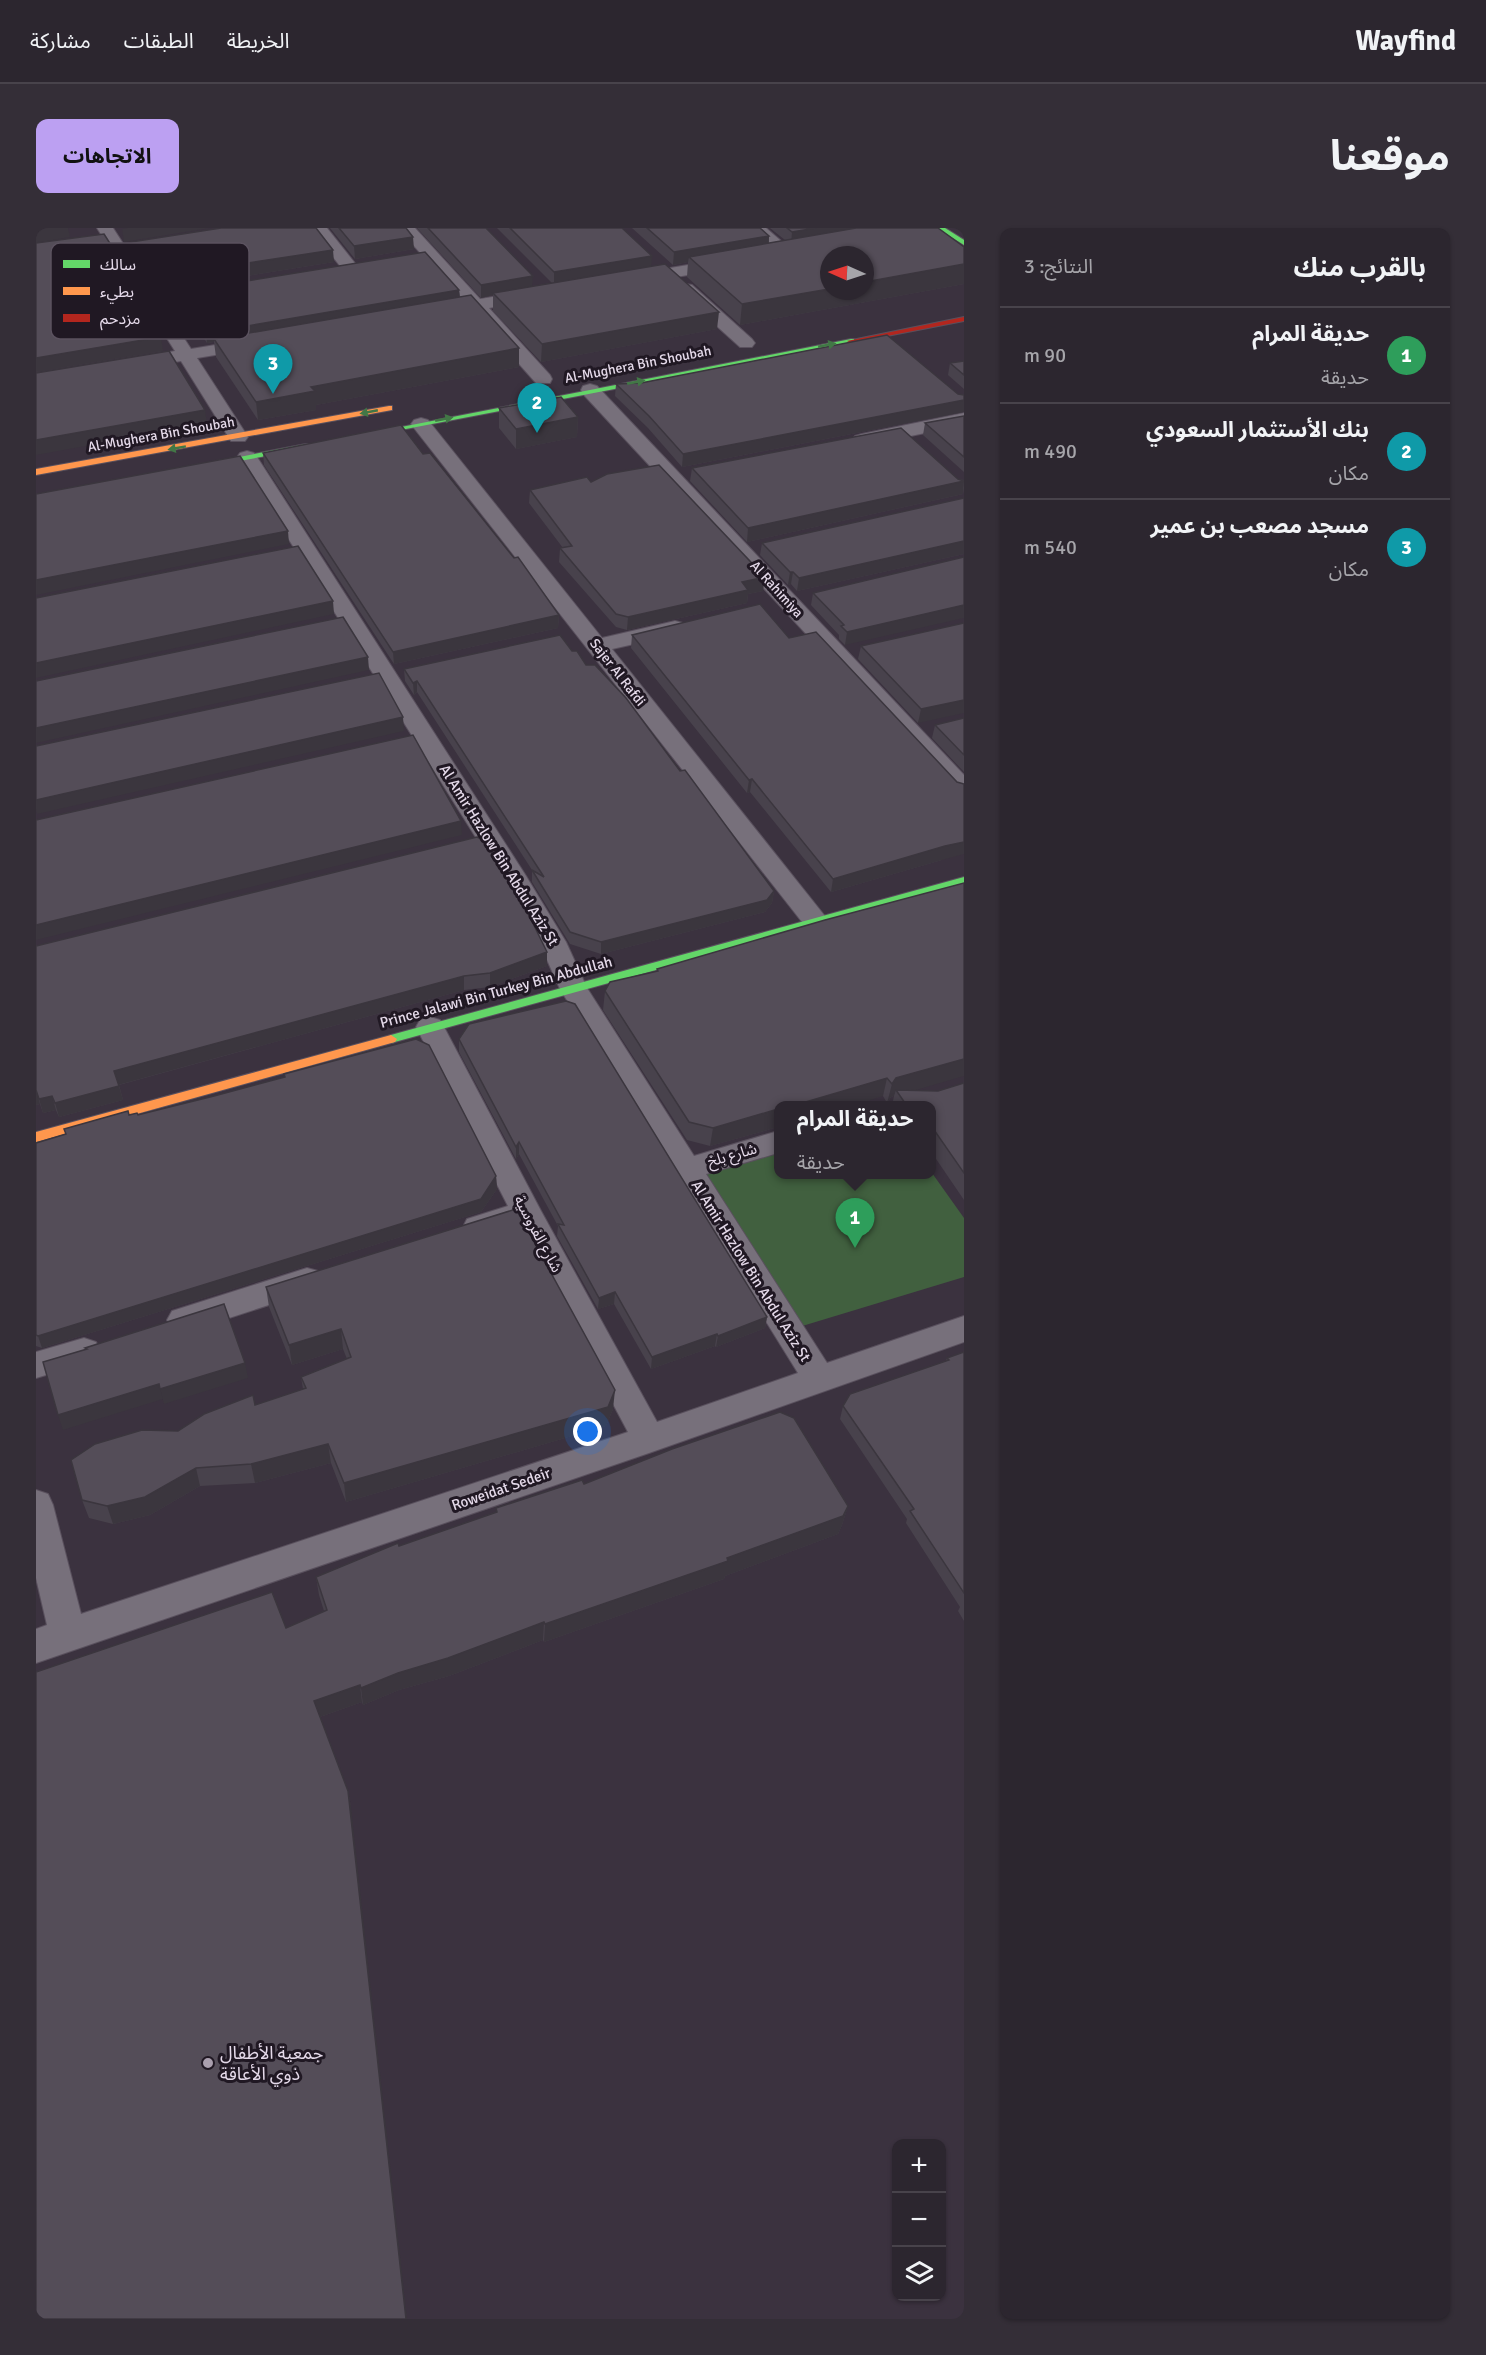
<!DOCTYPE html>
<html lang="ar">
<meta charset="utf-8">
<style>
:root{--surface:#2c262f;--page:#342e37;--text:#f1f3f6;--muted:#a6a5aa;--line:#48434b;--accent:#bca0f2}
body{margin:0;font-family:Signika,"Noto Sans Arabic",sans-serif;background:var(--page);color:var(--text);direction:rtl}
.controls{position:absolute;right:18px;bottom:18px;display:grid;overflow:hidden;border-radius:12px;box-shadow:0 2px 4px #0004}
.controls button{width:54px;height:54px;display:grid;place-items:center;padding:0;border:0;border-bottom:2px solid var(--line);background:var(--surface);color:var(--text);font:30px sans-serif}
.compass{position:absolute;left:784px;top:18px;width:54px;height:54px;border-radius:50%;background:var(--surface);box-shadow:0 2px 4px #0004;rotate:273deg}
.you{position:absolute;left:552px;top:1204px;width:21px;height:21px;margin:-15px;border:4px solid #fff;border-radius:50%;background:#1a73e8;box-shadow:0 0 0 9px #1a73e833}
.badge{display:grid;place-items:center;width:39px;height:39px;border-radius:50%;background:var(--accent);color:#fff;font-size:20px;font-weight:700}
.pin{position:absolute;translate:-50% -50px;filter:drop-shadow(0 2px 3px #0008)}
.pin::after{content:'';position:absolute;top:32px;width:21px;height:18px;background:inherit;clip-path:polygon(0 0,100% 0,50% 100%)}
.popup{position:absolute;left:738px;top:873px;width:162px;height:78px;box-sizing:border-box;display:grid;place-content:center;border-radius:12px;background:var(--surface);filter:drop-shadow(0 2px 4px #0005);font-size:20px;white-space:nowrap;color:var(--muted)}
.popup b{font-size:22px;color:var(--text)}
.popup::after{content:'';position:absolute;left:50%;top:100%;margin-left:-12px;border:12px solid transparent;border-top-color:var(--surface)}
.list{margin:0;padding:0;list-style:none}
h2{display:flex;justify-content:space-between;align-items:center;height:78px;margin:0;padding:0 24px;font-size:26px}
h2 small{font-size:20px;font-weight:400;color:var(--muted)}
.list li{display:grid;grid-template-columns:39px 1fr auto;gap:18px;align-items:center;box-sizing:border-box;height:96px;padding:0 24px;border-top:2px solid var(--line)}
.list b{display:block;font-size:22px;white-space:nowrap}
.list p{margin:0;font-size:20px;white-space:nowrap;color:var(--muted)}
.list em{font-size:20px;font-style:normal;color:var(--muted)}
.icon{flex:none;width:33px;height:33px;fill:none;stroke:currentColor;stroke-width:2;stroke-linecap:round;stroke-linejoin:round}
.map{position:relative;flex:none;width:928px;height:2091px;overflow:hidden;direction:ltr;border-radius:12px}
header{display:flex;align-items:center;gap:36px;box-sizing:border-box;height:84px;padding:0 30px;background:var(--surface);border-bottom:2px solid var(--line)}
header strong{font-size:28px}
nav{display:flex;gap:33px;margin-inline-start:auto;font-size:21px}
.intro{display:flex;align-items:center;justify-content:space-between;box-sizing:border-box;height:144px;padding:0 36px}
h1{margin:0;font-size:42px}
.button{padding:15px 27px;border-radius:12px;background:var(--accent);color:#111;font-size:21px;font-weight:700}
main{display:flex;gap:36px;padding:0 36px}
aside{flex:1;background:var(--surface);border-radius:12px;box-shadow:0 2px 4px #0004}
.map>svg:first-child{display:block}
.green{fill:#41603f}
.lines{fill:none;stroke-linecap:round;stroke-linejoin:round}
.street-casing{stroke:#59505d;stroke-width:2}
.fast-casing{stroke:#59505d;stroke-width:2}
.slow-casing{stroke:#59505d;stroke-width:2}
.jam-casing{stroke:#59505d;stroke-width:2}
.street{fill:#77707b;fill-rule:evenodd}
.fast{fill:#63d668;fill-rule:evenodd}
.slow{fill:#ff974d;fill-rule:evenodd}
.jam{fill:#b3261e;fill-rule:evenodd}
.wall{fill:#48424c}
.shaded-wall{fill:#3b363e}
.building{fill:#544d58;stroke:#3b363e;stroke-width:1.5}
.oneway{fill:#427746}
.poi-dot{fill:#aa9fae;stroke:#201823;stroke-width:2}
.labels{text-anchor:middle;stroke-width:6;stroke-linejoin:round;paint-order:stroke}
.far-street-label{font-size:14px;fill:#e5daea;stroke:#201823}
.street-label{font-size:15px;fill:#e5daea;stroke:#201823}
.near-poi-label{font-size:18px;fill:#e5daea;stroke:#201823;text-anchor:start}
.key{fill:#201823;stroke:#5b525f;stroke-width:1.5}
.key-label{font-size:16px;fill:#e5daea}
</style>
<header>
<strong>Wayfind</strong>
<nav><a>الخريطة</a><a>الطبقات</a><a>مشاركة</a></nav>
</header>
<div class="intro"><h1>موقعنا</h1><a class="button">الاتجاهات</a></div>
<main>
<aside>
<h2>بالقرب منك<small>النتائج: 3</small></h2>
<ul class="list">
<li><span class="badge" style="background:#2e9e5b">1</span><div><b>حديقة المرام</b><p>حديقة</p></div><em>90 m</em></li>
<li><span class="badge" style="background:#0f9aa8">2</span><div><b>بنك الأستثمار السعودي</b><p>مكان</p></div><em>490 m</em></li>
<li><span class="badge" style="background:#0f9aa8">3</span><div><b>مسجد مصعب بن عمير</b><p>مكان</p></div><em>540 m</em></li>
</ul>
</aside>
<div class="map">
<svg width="928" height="2091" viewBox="0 0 928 2091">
<rect width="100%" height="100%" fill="#3b323f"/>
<!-- green -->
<polygon class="green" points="742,922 742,946 896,945 928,990 928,1049 763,1099 663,946"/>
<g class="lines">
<defs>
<g id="street">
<polygon points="61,0 77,0 119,65 185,55 191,56 194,60 191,64 125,75 155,121 221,110 227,111 230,115 227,119 161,130 212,209 209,213 195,213 145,133 96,141 90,140 87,136 90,132 139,123"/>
<polygon points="274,0 291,0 322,39 320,43 308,43"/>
<polygon points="362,0 379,0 444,71 499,62 505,63 508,67 505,71 453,80 514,147 516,151 514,155 500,155 436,83 403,89 397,88 394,84 397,80 428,74"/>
<polygon points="712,0 730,0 759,25 751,30 745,29"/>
<polygon points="694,30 702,35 700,39 598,56 592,55 590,51 592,47"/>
<polygon points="650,56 656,57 716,111 719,115 716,119 704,119 644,65 641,61 644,57"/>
<polygon points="554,156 561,158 928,547 928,568 919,566 547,166 545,162 547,158"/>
<polygon points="928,185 928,197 826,218 819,216 816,212 819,208 826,206"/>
<polygon points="385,190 392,192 566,410 639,393 647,395 650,400 647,405 576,421 788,687 792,693 788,699 779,702 770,699 378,200 375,196 378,192"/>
<polygon points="211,223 218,225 221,229 490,648 530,714 551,760 658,928 742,903 742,925 670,946 791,1135 928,1088 928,1114 613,1225 0,1435 0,1401 11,1397 0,1350 0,1262 12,1266 17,1277 45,1386 592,1204 482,998 442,1011 431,1007 427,999 431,991 472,978 380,799 384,792 394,789 404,792 408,799 505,983 621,1194 762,1145 524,761 503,714 478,670 201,229 204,225"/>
<polygon points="271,1040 282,1043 287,1052 282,1061 147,1105 136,1101 131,1092 136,1083"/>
<polygon points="48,1110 60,1114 64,1123 60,1132 0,1150 0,1124"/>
</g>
<g id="fast">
<polygon points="901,0 909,0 928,12 928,17"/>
<polygon points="815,111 818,111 818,115 323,210 319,208"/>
<polygon points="270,216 273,216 273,220 161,241 157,238"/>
<polygon points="928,649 928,657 355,815 349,811 355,807"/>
</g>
<g id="slow">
<polygon points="353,178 356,178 356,182 0,247 0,241"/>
<polygon points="355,807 361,811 359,814 0,914 0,904"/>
</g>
<polygon id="jam" points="928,89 928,93 815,115 811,113"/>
</defs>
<!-- street casing -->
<use href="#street" class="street-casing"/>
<!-- fast casing -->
<use href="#fast" class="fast-casing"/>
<!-- slow casing -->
<use href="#slow" class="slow-casing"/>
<!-- jam casing -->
<use href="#jam" class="jam-casing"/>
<!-- street -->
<use href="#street" class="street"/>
<!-- fast -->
<use href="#fast" class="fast"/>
<!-- slow -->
<use href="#slow" class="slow"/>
<!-- jam -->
<use href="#jam" class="jam"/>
</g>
<!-- wall -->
<g class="wall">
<polygon points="294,0 370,0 378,21 319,31"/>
<polygon points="381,0 450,0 496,58 516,55 461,0 586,0 615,38 681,101 505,134 457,83 457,67 445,70"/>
<polygon points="596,0 724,0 733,8 733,15 749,12 734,0 902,0 928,19 928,56 704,97 651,49 652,34 637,37"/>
<polygon points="95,14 298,34 135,60 115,55 97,27"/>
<polygon points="0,15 87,36 89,49 88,49 127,123 0,144"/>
<polygon points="423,62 424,69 483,120 483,139 280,177 280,182 222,192 180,129 178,114 171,115 145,74 143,64"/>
<polygon points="928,133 928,161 912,147 914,135"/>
<polygon points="580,156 922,166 928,167 928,184 646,239 612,200 579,168"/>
<polygon points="463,180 542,189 541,209 480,221 463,200"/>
<polygon points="928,188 928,244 887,207 889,195"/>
<polygon points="227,225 387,226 523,387 522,400 358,436 228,237"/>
<polygon points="656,240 922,251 928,252 928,260 927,266 711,314 654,253"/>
<polygon points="555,254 727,363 712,366 711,375 591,402 580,399 523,334 524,320 527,320 493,275 494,262"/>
<polygon points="928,270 928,326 761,363 755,356 752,357 724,327 726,315"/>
<polygon points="928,329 809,417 803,411 803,407 775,377 777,365"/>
<polygon points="928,395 882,495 822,431 825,418"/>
<polygon points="596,407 753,410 921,554 906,632 795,664 714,564 711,565 595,420"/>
<polygon points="536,423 550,437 644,543 738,663 736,675 729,684 565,726 534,716 496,654 496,642 381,464 378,467 369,453 368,441"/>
<polygon points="928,490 928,544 896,510 899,497"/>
<polygon points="0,718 511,738 454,759 428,762 83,857 87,872 23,889 20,882 7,885 4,876 0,877"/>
<polygon points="621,741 878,862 902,863 928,855 928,972 896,925 896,878 856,878 858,868 855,869 851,875 847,868 742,878 742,899 674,918 651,912 567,782 569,763 621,743"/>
<polygon points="423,811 731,1089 729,1100 680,1119 679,1118 615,1141 578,1076 562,1081 521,1008 522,998 483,926 480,931 423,824"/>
<polygon points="248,846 460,948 461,961 445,984 6,1120 0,1118 0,915 93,887 102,887 178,868 248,849"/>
<polygon points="230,1059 577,1181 570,1198 310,1274 295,1235 219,1255 164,1258 114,1287 77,1296 53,1290 46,1272 142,1203 217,1167 219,1177 267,1161 265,1149 311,1131 307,1121 256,1137 233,1079"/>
<polygon points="928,1124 928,1393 922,1383 924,1379 870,1295 871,1291 804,1191 807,1178 910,1133 911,1130"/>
<polygon points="548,1256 812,1278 806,1297 802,1306 689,1348 688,1351 508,1414 507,1412 413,1448 363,1462 327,1477 326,1474 284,1489 312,1563 315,1579 250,1400 288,1383 283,1367 280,1349 363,1318 460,1284 460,1280"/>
</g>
<!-- shaded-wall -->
<g class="shaded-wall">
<polygon points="10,0 32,0 34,9 0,15 0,2"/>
<polygon points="92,0 174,0 88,14 86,1"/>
<polygon points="780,0 854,0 755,17 756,4"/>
<polygon points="733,8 732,21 653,29 652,34 637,37 638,24"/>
<polygon points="377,9 378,21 319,31 318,18"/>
<polygon points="297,22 298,34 135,60 134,47"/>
<polygon points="616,28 615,41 518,57 518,44"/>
<polygon points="928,36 928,56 704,97 706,76 793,61 793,63 829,63 829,54"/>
<polygon points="497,48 496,61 457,65 457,67 445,70 445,57"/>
<polygon points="423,62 424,72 178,111 178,114 171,115 170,105"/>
<polygon points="683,84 681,101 505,134 506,116"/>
<polygon points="125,109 127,123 0,144 0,130"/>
<polygon points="483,120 483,139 280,177 280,182 222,192 220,174 275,159"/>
<polygon points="928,172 928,184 646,239 647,226"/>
<polygon points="169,182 171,196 0,227 0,212"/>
<polygon points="542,189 541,209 480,221 480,201"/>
<polygon points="928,253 927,266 711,314 712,300"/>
<polygon points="252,303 253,316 0,367 0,352"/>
<polygon points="928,313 928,326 761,363 763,350"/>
<polygon points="754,344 757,344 755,356 752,357"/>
<polygon points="729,349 727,363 712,366 711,375 591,402 592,389 706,354"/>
<polygon points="297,373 298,386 0,450 0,435"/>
<polygon points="928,377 928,390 809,417 811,404"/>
<polygon points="523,387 522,400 358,436 357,424"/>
<polygon points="332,429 333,442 0,515 0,500"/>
<polygon points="381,453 381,464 378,467 377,455"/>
<polygon points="928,472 928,485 882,495 885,481"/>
<polygon points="367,489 368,503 1,586 0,581 0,572"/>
<polygon points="716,551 714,564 711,565 713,552"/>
<polygon points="425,593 426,607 0,712 0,697"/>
<polygon points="928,614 928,626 906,632 795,664 797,651 909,618"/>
<polygon points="738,663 736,675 729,684 565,726 565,714"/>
<polygon points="511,724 511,738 454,759 454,745"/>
<polygon points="428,748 428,762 82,857 78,843"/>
<polygon points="928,831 928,848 863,867 860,862 858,868 855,869 851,875 856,856 860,850"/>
<polygon points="851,850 847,868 816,878 756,878"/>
<polygon points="83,858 87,872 23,889 19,875"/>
<polygon points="0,862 4,876 0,877"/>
<polygon points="16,868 20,882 7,885 3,871"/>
<polygon points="742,881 742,899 674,918 677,900"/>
<polygon points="483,914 483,926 480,931 480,919"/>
<polygon points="460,948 461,961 445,984 6,1120 2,1108"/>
<polygon points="579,1064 578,1076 562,1081 563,1070"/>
<polygon points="731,1089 729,1100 680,1119 682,1108"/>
<polygon points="305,1101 307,1121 256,1137 253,1117"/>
<polygon points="681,1106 679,1118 615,1141 616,1129"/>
<polygon points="209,1135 212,1150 128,1176 124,1161"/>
<polygon points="123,1156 127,1171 27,1202 22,1187"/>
<polygon points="579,1162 577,1181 570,1198 310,1274 308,1255"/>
<polygon points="292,1216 295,1235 219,1255 215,1236"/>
<polygon points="160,1240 164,1258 114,1287 77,1296 71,1278"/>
<polygon points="812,1278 806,1297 802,1306 689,1348 688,1351 508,1414 509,1396 691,1330"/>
<polygon points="508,1394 507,1412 413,1448 363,1462 327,1477 325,1460 362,1445"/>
<polygon points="324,1457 326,1474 281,1490 278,1473"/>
<polygon points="312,1563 315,1579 371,2091 370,2091"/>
</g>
<!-- building -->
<g class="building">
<polygon points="185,0 280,0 297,22 134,47 113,42 95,14"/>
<polygon points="303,0 370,0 377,9 318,18"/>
<polygon points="392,0 450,0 497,48 445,57"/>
<polygon points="474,0 586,0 616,28 518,44"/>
<polygon points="611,0 724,0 733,8 638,24"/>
<polygon points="751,0 780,0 756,4"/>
<polygon points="820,0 902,0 928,19 928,36 829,54 829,27 793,27 793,61 706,76 653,29"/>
<polygon points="68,6 87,36 79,34 125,109 0,130 0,15"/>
<polygon points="389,24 423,62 170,105 143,64"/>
<polygon points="629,36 683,84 506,116 457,65"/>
<polygon points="435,67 483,120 275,159 279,163 220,174 178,111"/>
<polygon points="851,107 922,166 928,167 928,172 647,226 613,188 580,156 605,155"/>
<polygon points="133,123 169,182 0,212 0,145"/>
<polygon points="928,133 928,147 914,135"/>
<polygon points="525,169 542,189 480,201 463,180"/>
<polygon points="928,188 928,229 889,195"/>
<polygon points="365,197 387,226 394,225 478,330 482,329 523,387 357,424 227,225"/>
<polygon points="865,200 922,251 928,253 712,300 656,240"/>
<polygon points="204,228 252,303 0,352 0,266"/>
<polygon points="623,237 729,349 706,354 712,362 592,389 580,386 524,320 536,318 494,262 551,249 555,254 571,246"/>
<polygon points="928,270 928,313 763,350 757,344 754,344 726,315"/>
<polygon points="262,318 297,373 0,435 0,370"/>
<polygon points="928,329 928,377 811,404 805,398 808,397 777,365"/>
<polygon points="724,376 753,410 780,404 921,554 928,556 928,614 909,618 797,651 716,551 713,552 596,407"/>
<polygon points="307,389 332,429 0,500 0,453"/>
<polygon points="928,395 928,472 885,481 825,418"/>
<polygon points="524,407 536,423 541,423 550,437 559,437 590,470 644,543 649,542 738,663 731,672 565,714 534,704 496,642 508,649 381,453 377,455 368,441"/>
<polygon points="343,445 367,489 0,572 0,518"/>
<polygon points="928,490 928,527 899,497"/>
<polygon points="377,507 425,593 0,697 0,592"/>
<polygon points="441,609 449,613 489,679 511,724 454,745 428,748 78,843 83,858 19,875 16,868 3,871 0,862 0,718"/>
<polygon points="928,655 928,831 860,850 856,856 851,850 756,878 742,878 742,881 677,900 653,894 569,763 574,754 622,743 621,741 789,692"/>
<polygon points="530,773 539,776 731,1089 682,1108 681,1106 616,1129 579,1064 563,1070 522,996 528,997 483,914 480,919 423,811 433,796"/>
<polygon points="380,811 393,817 460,948 445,971 2,1108 0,1107 0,915 30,906 28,901 92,883 93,887 101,885 102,887 178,868 249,849 248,846"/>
<polygon points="928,855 928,945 896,899 896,878 871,878 860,862 902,863"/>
<polygon points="480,981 579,1162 572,1179 308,1255 292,1216 215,1236 160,1240 109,1269 71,1278 46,1272 35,1232 59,1216 106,1202 142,1203 168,1186 217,1167 219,1177 270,1160 265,1149 315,1129 305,1101 253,1117 230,1059"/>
<polygon points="188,1076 209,1135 124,1161 123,1156 22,1187 7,1134 51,1121 49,1120"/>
<polygon points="928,1124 928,1365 874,1283 878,1281 807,1178 814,1166 913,1132 911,1130"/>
<polygon points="744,1184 758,1190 812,1278 807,1288 691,1330 692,1333 509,1396 508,1394 412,1430 362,1445 325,1460 324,1457 278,1473 312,1563 370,2091 0,2091 0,1444 236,1364 250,1400 291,1382 280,1349 362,1315 363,1318 461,1284 460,1280 546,1252 548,1256 636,1221"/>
</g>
<!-- one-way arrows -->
<defs><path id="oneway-solid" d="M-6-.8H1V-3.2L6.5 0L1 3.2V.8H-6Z" transform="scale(1.5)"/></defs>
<g class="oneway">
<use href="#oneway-solid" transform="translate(791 117) rotate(-11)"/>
<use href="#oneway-solid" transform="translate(600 154) rotate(-11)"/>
<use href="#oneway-solid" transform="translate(333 184) rotate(169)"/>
<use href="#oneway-solid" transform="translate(408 191) rotate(-11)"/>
<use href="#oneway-solid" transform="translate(141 220) rotate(170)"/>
</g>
<!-- markers -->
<circle class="poi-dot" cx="172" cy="1835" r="6"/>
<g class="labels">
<!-- far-street labels -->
<g class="far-street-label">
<text transform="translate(602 136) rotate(-11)" y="5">Al-Mughera Bin Shoubah</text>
<text transform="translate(125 206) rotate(-10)" y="5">Al-Mughera Bin Shoubah</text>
<text transform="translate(741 361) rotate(48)" y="5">Al Rahimiya</text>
<text transform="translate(582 444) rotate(52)" y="5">Sajer Al Rafdi</text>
</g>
<!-- street labels -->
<g class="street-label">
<text transform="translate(463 627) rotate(58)" y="5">Al Amir Hazlow Bin Abdul Aziz St</text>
<text transform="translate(460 764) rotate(-15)" y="5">Prince Jalawi Bin Turkey Bin Abdullah</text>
<text transform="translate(696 927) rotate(-16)" y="5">شارع بلخ</text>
<text transform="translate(502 1006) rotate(62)" y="5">شارع الفروسية</text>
<text transform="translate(715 1043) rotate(58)" y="5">Al Amir Hazlow Bin Abdul Aziz St</text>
<text transform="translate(465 1261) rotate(-19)" y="5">Roweidat Sedeir</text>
</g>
<!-- near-poi labels -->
<g class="near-poi-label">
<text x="184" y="1831">جمعية الأطفال<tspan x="184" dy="21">ذوي الأعاقة</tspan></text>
</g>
</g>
<!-- legend -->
<rect x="15" y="15" width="198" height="96" rx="9" class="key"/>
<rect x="27" y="32" width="27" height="8" fill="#63d668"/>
<rect x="27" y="59" width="27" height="8" fill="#ff974d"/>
<rect x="27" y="86" width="27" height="8" fill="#b3261e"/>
<g class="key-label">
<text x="64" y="42">سالك</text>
<text x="64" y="69">بطيء</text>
<text x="64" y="96">مزدحم</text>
</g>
</svg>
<div class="controls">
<button>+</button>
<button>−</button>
<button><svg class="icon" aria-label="layers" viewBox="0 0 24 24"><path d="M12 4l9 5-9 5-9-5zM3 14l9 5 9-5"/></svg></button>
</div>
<svg class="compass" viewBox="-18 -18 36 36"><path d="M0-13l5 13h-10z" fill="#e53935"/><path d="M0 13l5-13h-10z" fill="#a6a5aa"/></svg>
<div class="you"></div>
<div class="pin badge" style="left:819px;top:1020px;background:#2e9e5b">1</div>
<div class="popup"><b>حديقة المرام</b>حديقة</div>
<div class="pin badge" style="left:501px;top:205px;background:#0f9aa8">2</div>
<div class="pin badge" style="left:237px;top:166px;background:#0f9aa8">3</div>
</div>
</main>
